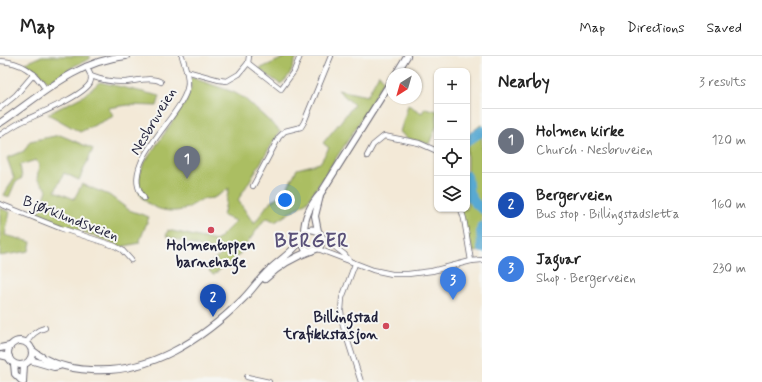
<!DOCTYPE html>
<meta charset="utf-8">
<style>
:root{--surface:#fff;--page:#f2f2f2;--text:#222;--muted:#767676;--line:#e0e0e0;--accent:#d1495b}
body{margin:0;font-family:Mynerve,sans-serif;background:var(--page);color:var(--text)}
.controls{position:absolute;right:12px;top:12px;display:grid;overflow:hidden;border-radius:8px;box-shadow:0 1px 3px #0004}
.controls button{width:36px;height:36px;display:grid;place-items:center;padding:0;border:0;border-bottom:1px solid var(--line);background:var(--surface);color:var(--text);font:20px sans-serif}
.compass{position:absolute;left:386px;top:12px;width:36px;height:36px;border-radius:50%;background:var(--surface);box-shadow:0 1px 3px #0004;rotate:217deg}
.you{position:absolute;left:285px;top:144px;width:14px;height:14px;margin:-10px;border:3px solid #fff;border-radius:50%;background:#1a73e8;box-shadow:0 0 0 6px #1a73e833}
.badge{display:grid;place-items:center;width:26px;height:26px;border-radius:50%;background:var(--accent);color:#fff;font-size:13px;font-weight:700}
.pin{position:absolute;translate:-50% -33px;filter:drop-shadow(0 1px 2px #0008)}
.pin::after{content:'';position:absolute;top:21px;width:14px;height:12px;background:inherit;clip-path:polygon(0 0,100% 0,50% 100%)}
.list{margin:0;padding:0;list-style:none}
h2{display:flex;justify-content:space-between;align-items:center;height:52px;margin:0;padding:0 16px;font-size:17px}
h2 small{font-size:13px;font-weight:400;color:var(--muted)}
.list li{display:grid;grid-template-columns:26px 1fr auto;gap:12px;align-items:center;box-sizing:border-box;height:64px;padding:0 16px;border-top:1px solid var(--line)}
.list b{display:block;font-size:15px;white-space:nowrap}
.list p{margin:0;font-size:13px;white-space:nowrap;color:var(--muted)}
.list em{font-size:13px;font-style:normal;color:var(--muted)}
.icon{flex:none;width:22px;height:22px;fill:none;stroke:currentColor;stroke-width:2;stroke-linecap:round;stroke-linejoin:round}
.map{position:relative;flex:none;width:482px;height:326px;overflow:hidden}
header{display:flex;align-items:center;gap:24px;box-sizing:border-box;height:56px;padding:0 20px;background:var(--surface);border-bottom:1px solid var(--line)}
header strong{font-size:19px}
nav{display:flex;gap:22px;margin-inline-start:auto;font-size:14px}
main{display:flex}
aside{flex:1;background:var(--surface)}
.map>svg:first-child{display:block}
.green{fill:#abbe62;stroke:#66704e}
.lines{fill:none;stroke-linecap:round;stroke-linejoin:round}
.river{stroke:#58a9d2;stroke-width:10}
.street-casing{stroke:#6b6872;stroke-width:6}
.secondary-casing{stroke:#6b6872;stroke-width:8}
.street{stroke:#fff;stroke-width:4.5}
.secondary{stroke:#fff;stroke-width:6}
.poi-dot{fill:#d1495b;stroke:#f6f6f2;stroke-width:1.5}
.labels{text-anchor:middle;stroke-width:4;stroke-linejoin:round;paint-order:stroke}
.street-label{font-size:15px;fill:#22223b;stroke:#f6f6f2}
.poi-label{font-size:15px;font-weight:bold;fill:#22223b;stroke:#f6f6f2}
.district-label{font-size:19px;font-weight:bold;letter-spacing:1px;fill:#5a5179;stroke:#f6f6f2}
</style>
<header>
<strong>Map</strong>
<nav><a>Map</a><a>Directions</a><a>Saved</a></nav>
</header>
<main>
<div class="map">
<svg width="482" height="326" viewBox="0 0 482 326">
<rect width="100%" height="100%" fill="#f6f6f2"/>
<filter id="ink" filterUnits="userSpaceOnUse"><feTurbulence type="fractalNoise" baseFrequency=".025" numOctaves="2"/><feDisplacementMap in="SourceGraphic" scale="8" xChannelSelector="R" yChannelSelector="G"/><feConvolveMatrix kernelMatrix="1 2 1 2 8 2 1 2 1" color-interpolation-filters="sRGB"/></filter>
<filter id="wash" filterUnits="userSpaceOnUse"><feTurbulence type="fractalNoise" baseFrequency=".012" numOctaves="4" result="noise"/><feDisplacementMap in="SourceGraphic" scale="16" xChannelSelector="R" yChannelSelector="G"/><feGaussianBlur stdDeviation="0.9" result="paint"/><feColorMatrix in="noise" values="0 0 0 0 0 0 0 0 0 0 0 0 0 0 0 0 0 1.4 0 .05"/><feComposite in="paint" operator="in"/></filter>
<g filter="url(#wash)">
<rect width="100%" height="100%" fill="#f3e9d7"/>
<!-- green -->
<g class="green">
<polygon points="42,0 90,0 90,3 76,9 49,26 36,14 25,7"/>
<path d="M288 0H297C293 10 290 23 280 28L259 13Z"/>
<path d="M379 18 384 24 354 75 307 146 275 166 268 162 264 164 238 200 213 219 205 211 222 198 166 180 168 174 216 185 236 165 223 160 229 132C224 135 219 140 213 142 210 143 205 142 201 144 195 147 189 152 182 154 167 158 143 151 139 134 138 126 140 117 143 109L185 47 191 33 190 21 233 36 244 42 280 75 238 144 254 168 268 148 286 134 297 113 320 107 329 92 323 87 354 49 338 34 367 40Z"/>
<polygon points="100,26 160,40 157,50 128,49 108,52 114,60 80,76 48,58 83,40"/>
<polygon points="408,49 422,57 425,52 437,55 437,69 429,88 407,82 400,76"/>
<polygon points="482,68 482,195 473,196 459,153 467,153 467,80"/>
<polygon points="60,79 93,93 79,124 64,117 55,135 74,143 82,128 109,139 129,154 149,161 139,187 121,191 98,181 38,160 47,134 37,123 39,109 36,104 20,109 22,122 15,127 9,141 4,139 14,122 7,102 24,95 30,85"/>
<polygon points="0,152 10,156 5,179 31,186 29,195 0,200"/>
</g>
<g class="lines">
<!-- river -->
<g class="river">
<polyline points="467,85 482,75"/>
<polyline points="467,120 469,137 474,146 482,153"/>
<polyline points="482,192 481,174 482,171"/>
</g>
</g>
</g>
<g filter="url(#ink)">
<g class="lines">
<defs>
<g id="street">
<path d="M0 5C22 6 35 16 46 34"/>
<polyline points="248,7 281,33 294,15 300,0"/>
<polyline points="186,15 219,24 227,25 239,18 248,7 249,0"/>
<path d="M91 20C101 24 112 26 123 26 134 26 151 20 161 26"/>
<polyline points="0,52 16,39 34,18"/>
<path d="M0 79C6 75 12 71 19 67 35 59 82 41 90 27 93 21 89 16 86 10"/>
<polyline points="367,100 373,89 384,80 419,87 437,95"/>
<polyline points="253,130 279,81 285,75 301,71 304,66 331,0"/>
<path d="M144 142C117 109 179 64 187 33 190 23 185 10 182 0"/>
<polyline points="0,148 60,172 115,190 122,194 131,204"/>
<polyline points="461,153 464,163 471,205"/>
<polyline points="322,181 344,198 349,204"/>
<polyline points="318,193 373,214 392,218 408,218 432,215 471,205 482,204"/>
<polyline points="355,208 342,242 341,255 343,270 361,326"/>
<path d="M26 287C32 279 36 274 45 272"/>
<polyline points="247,321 269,326"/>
</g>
<g id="secondary">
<polyline points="396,18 407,0"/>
<path d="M0 67C40 40 76 5 126 0"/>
<polyline points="318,175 315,160 320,140"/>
<path d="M304 176C304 162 311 148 321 137L392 24"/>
<path d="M265 223C279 210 293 201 311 195"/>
<circle cx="20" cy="297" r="12"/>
<polyline points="0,292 10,290"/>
<path d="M32 294C49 308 69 313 91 314 150 318 203 283 243 243 251 235 257 226 265 218 275 207 288 200 297 189 300 185 301 180 304 176 312 171 321 174 323 184L319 192 311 195 305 193 301 184"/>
<polyline points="0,299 9,301"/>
<polyline points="30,304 54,311 59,310"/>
<polyline points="14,308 15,318 23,326"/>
<polyline points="23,326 24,309"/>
</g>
</defs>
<!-- street casing -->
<use href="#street" class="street-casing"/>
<!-- secondary casing -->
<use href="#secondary" class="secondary-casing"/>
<!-- street -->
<use href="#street" class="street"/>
<!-- secondary -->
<use href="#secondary" class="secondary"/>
</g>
</g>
<!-- markers -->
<g class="poi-dot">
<circle cx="211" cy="174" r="4"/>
<circle cx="386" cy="270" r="4"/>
</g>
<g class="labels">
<!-- street labels -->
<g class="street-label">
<text transform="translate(153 65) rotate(-59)" y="5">Nesbruveien</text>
<text transform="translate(71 162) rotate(21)" y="5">Bjørklundsveien</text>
</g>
<!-- poi labels -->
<g class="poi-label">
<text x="211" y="194">Holmentoppen<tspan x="211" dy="17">barnehage</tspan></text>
<text x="378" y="266" text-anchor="end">Billingstad<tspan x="378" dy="17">trafikkstasjon</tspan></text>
</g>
<!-- district labels -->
<g class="district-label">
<text x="312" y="191">BERGER</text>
</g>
</g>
</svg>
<div class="controls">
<button>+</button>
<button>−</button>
<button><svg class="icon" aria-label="locate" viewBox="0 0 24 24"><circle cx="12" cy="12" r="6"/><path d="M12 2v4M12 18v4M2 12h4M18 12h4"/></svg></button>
<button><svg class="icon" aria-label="layers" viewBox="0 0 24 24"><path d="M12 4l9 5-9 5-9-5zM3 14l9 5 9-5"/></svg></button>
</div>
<svg class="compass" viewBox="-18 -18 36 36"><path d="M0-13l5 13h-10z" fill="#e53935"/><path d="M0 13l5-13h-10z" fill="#767676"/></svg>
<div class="you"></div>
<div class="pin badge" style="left:187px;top:123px;background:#6b7280">1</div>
<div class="pin badge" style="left:213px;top:261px;background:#1a4fb4">2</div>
<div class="pin badge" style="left:453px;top:244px;background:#3f7fe0">3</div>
</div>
<aside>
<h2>Nearby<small>3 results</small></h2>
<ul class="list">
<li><span class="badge" style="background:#6b7280">1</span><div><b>Holmen kirke</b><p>Church · Nesbruveien</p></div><em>120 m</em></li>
<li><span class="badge" style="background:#1a4fb4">2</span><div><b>Bergerveien</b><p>Bus stop · Billingstadsletta</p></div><em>160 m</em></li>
<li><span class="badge" style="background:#3f7fe0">3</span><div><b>Jaguar</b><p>Shop · Bergerveien</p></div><em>230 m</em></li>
</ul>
</aside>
</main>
